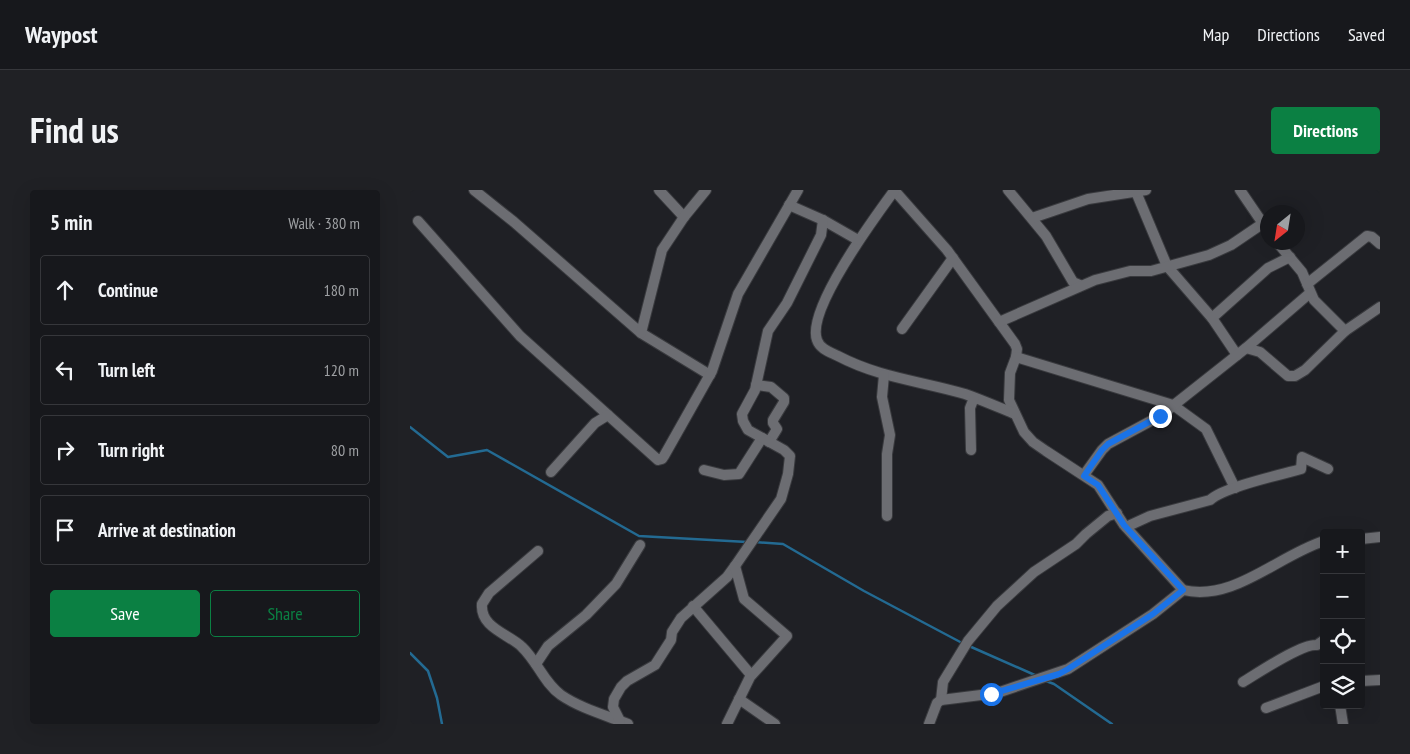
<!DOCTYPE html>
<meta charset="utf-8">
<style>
:root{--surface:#17181c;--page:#202125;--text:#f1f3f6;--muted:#9ea0a3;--line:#36373b;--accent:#0b8043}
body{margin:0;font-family:"PT Sans Narrow",sans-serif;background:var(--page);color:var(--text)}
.controls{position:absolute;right:15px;bottom:15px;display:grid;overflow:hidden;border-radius:5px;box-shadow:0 5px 20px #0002}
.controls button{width:45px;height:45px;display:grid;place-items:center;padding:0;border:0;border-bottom:1px solid var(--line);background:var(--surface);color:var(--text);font:25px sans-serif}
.compass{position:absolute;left:850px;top:15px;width:45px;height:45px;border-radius:50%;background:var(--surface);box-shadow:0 5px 20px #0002;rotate:210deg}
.stop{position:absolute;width:15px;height:15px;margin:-11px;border:4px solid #1a73e8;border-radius:50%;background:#fff}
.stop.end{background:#1a73e8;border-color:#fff;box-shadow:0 1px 5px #0008}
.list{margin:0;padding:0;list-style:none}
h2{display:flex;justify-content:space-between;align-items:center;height:65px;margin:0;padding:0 20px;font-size:21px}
h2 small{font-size:16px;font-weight:400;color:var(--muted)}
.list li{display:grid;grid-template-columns:32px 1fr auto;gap:15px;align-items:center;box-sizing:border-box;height:70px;margin:0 10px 10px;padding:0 10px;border:1px solid var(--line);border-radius:5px}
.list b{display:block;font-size:19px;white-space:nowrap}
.list em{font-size:16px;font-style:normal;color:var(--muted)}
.actions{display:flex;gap:10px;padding:15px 20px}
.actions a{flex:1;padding:11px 0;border:1px solid var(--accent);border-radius:5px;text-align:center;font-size:18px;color:var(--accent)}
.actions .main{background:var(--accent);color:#fff}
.icon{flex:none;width:28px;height:28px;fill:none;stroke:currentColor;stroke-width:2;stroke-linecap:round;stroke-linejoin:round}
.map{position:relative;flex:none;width:970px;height:534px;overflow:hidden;border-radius:5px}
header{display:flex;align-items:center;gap:30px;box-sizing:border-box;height:70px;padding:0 25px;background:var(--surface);border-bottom:1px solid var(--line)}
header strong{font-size:24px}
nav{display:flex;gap:28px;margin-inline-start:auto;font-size:18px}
.intro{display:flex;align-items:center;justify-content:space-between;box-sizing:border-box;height:120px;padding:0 30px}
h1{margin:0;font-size:35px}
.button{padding:12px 22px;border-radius:5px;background:var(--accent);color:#fff;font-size:18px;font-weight:700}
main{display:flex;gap:30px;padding:0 30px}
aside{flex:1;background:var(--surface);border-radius:5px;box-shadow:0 5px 20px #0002}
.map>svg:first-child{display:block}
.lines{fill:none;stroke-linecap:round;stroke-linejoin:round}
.stream{stroke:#236a92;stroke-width:2.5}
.minor-casing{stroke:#393a3e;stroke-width:12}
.minor{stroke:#6c6d72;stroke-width:10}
.route{stroke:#1a73e8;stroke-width:6}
</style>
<header>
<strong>Waypost</strong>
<nav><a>Map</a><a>Directions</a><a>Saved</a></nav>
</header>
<div class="intro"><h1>Find us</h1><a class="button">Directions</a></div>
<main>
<aside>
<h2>5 min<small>Walk · 380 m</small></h2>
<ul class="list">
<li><svg class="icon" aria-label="ahead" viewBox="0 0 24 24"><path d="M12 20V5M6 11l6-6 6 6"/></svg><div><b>Continue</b></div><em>180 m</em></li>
<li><svg class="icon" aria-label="left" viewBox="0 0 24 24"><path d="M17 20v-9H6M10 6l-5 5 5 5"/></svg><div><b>Turn left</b></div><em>120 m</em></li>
<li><svg class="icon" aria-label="right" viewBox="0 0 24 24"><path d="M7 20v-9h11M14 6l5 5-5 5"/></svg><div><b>Turn right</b></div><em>80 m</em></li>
<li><svg class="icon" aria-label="arrive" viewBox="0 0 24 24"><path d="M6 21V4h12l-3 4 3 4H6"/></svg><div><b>Arrive at destination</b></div></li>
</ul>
<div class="actions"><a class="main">Save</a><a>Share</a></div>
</aside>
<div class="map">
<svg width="970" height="534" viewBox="0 0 970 534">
<rect width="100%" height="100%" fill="#1f2025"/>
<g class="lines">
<!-- stream -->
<g class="stream">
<polyline points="0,237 38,267 77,260 229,346 337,352"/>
<polyline points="345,352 373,354 454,401 554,454"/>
<polyline points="559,456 627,486"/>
<polyline points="0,463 18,481 27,508 32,534"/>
<polyline points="636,491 644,494 702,534"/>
</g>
<defs>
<g id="minor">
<polyline points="64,0 104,32 231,143 300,185"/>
<polyline points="249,0 274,27"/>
<polyline points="484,0 537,60 605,154 607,159 606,167 600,183 599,210 614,242 623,252 636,261 688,295 714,335 773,400"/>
<polyline points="598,0 636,46 663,92 670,95"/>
<polyline points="830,0 858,41"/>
<path d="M484 1C465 27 396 120 407 150 410 159 420 162 428 166 470 188 511 191 555 204 572 210 588 217 605 224"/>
<polyline points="726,2 757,76 802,128"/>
<polyline points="379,15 413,30 448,50"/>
<polyline points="622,28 678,9 736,0"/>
<polyline points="8,31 110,146 248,270 252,269 254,266 302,181 328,104 388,0"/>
<polyline points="867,52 892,82 904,110 935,141"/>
<polyline points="897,94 957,46 962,47 970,54"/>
<polyline points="589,132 685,90 720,81 741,81 799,65 821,55 852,34"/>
<polyline points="492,139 543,68"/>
<polyline points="231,143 252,60 274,27 296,0"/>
<polyline points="836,158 850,162 878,186 885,186 895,180 935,141 970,117"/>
<polyline points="827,165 802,128 858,78 880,67"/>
<polyline points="606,167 763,215 796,239 825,298"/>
<polyline points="474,185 472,207 480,245 477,264 477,326"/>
<polyline points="346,195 361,197 374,208 374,212 363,230 363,233 367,239 359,252"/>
<polyline points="561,260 560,218 564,208"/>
<polyline points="294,280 314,285 329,284 352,248"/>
<polyline points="141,282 185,233 198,225"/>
<polyline points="674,285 692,260 698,254 750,226 836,158 900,103"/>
<path d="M716 337 740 326 800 310C814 297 870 285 891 279L892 267 918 279"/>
<polyline points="951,349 970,347"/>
<path d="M128 361 79 403 72 414C70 438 99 444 112 457 127 471 134 493 151 505 170 518 195 525 218 534"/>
<polyline points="283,416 341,485"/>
<polyline points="126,474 138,456 176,425 206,394 230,355"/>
<polyline points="951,491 970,490"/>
<path d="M833 492C848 483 892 453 907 455L914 450"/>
<polyline points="329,509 365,534"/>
<polyline points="531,510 533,492 558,451 587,416 624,382 666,354 676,344 698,326 707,323"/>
<polyline points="930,515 933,534"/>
<polyline points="856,518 914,496"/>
<polyline points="210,531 203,517 204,509 211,497 217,491 245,475 261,450 262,442 271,428 317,387 325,376 371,309 378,284 380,266 374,260 338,240 333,231 332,224 345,200 358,141 377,113 411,45 413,30"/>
<polyline points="317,534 340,487 377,446 334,409 325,376"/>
<path d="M519 534 527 513 531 510 587 503 658 479 743 424 773 400C824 412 867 366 914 351"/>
</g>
</defs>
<!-- minor casing -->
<use href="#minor" class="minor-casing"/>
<!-- minor -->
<use href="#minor" class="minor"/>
</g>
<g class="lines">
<!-- route -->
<polyline class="route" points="581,504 649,484 658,479 743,424 773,400 714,335 688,295 674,286 692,260 698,254 750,226"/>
</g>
</svg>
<div class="controls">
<button>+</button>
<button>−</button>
<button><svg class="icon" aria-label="locate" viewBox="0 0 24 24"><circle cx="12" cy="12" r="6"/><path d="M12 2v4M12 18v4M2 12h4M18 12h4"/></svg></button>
<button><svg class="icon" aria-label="layers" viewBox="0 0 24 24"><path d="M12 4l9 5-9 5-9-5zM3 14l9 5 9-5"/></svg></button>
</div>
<svg class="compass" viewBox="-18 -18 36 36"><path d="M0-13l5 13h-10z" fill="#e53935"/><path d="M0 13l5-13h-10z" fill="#9ea0a3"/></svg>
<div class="stop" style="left:581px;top:504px"></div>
<div class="stop end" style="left:750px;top:226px"></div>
</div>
</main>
